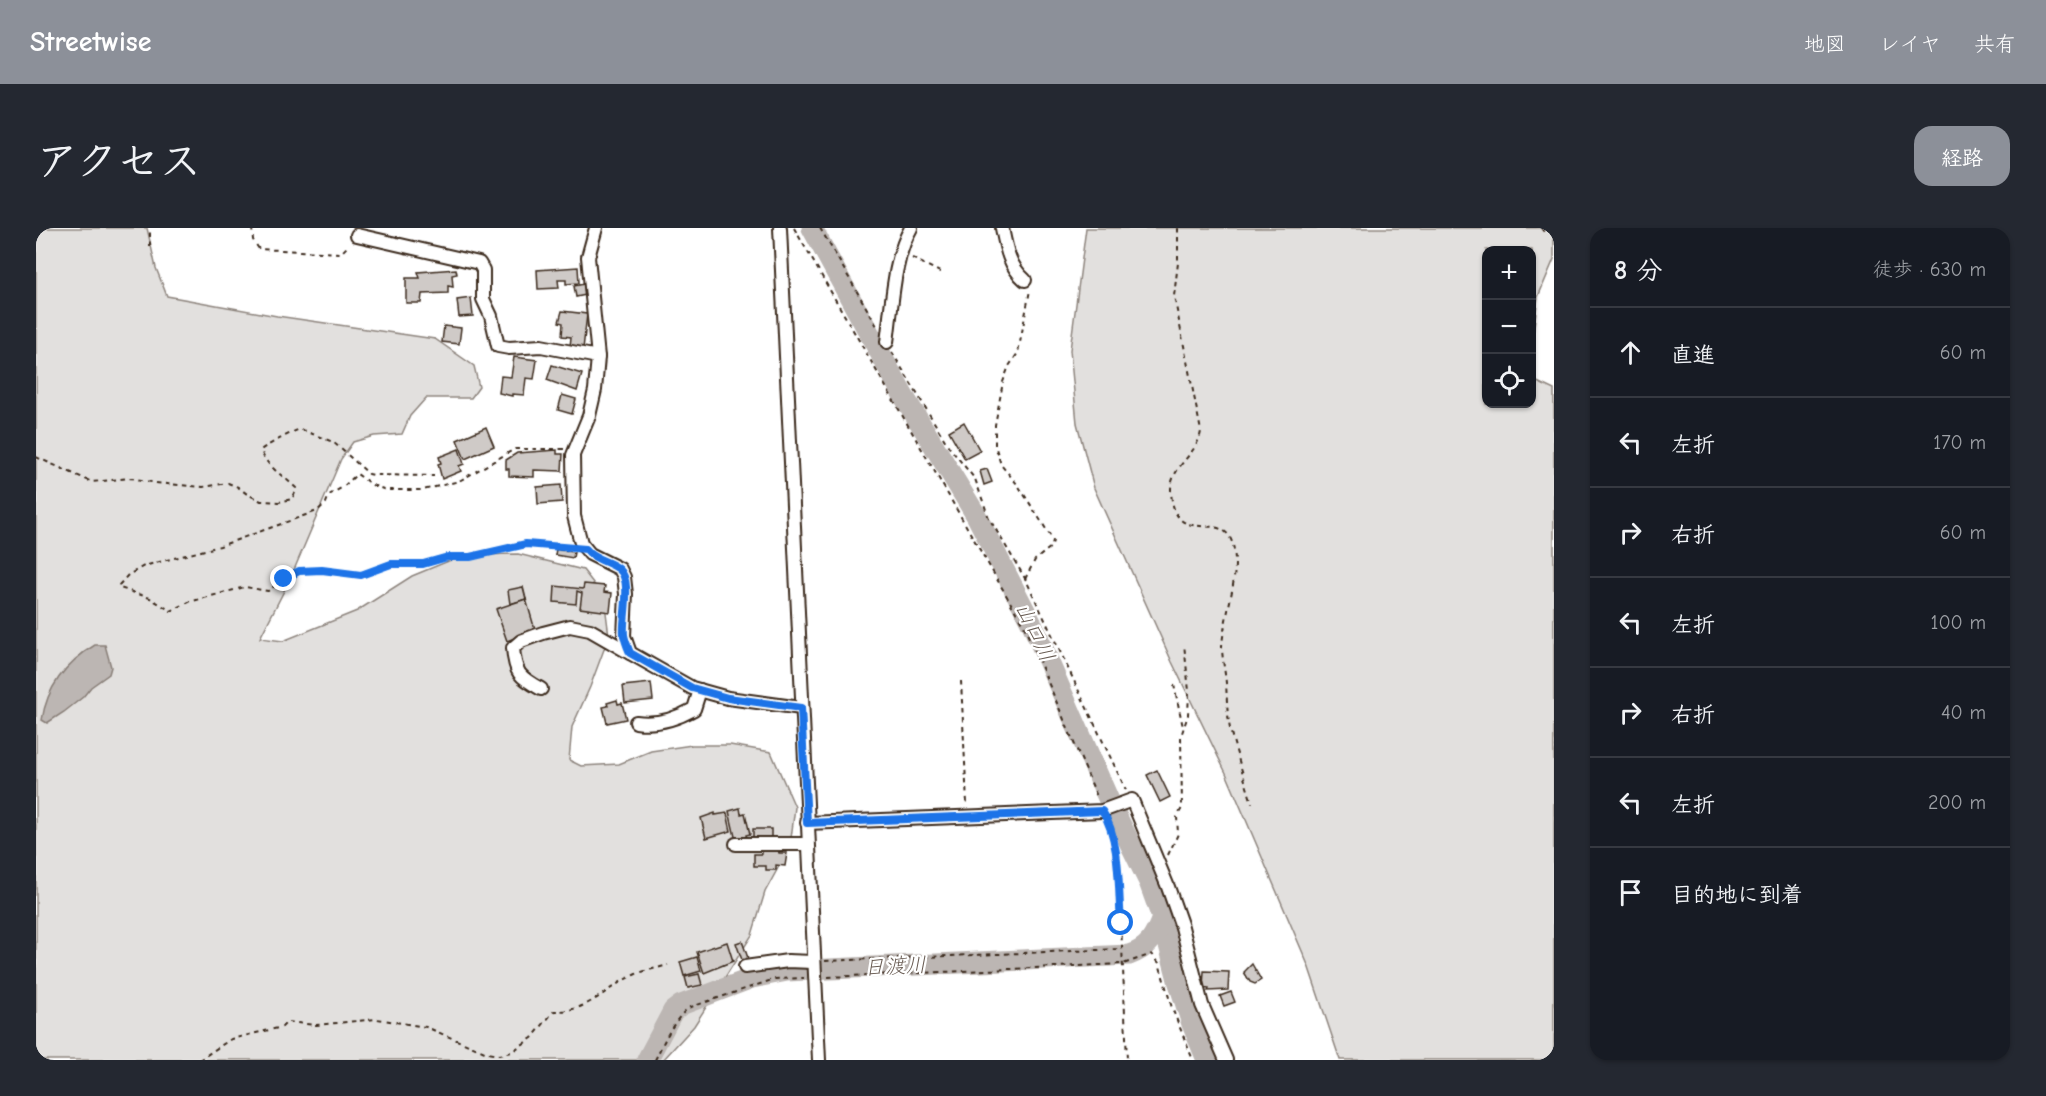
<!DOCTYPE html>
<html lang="ja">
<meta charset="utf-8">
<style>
:root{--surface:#171b24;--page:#242831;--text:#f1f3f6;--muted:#9ea1a6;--line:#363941;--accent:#8c9099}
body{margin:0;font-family:"Comic Neue","Klee One",sans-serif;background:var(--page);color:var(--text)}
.controls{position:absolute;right:18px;top:18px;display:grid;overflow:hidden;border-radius:12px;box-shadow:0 2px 4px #0004}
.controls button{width:54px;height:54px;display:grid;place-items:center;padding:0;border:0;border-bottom:2px solid var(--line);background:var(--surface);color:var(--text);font:30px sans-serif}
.stop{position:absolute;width:18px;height:18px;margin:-14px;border:4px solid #1a73e8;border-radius:50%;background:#fff}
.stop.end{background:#1a73e8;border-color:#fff;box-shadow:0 2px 6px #0008}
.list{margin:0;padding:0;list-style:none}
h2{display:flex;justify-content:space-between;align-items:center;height:78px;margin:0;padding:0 24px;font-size:26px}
h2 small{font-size:20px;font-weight:400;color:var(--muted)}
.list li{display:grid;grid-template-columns:39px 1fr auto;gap:18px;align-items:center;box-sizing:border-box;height:90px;padding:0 24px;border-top:2px solid var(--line)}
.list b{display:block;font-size:22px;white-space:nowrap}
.list em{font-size:20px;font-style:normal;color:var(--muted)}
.icon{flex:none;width:33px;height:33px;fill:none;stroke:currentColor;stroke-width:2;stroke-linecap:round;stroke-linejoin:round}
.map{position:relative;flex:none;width:1518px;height:832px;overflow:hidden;border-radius:18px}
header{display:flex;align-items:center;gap:36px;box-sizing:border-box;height:84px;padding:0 30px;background:var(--accent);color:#fff}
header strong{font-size:28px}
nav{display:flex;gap:33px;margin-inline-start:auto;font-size:21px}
.intro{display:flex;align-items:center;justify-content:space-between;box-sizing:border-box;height:144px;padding:0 36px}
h1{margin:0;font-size:42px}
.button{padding:15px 27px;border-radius:18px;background:var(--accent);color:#fff;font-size:21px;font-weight:700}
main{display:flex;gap:36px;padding:0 36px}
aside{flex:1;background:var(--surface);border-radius:18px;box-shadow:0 2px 4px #0004}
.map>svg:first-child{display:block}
.green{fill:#e2e0de;stroke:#8e857e;stroke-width:1.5}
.water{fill:#bcb6b3;stroke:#887e77;stroke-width:1.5}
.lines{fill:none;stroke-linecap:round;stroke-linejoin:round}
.river{stroke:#bcb6b3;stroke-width:21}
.building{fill:#cfcac7;stroke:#3b2a1e;stroke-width:1.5}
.minor-casing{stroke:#3b2a1e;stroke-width:16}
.path{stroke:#3b2a1e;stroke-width:2;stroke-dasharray:4.5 4.5;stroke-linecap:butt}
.minor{stroke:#fff;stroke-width:12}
.route{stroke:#1a73e8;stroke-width:8}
.labels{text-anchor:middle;stroke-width:4.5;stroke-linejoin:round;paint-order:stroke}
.water-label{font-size:21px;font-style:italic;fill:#685b52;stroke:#fff}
</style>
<header>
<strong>Streetwise</strong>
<nav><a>地図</a><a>レイヤ</a><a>共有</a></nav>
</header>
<div class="intro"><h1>アクセス</h1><a class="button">経路</a></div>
<main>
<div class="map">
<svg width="1518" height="832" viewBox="0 0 1518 832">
<rect width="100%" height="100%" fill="#fff"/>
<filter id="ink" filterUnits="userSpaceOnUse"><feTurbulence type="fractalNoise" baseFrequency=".0167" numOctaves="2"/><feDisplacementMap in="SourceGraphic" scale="12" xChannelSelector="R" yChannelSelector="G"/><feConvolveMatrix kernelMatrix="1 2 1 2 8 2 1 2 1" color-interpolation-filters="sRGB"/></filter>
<g filter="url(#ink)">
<!-- green -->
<g class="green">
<polygon points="0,0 111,0 120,40 131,68 241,88 399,111 438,138 443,159 435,170 390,170 374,188 366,206 338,208 317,214 305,231 255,349 224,410 247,413 321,383 376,348 427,327 482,326 547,342 568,369 573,408 554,459 536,499 533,532 545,538 583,536 615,523 656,517 694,517 735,524 759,579 754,618 729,664 716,707 658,798 627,832 0,832"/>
<polygon points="1050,0 1518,0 1518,31 1502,69 1496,113 1496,22 1450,22 1450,176 1496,176 1496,128 1497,152 1518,162 1518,832 1304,832 1272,737 1190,545 1136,434 1058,260 1041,195 1034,122"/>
</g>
<!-- water -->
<path class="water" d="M59 417H69L75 439 73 446 55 459 47 469 28 484 11 495 6 492C11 459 31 434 59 417Z"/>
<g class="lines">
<!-- river -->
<g class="river">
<polyline points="776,0 867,167 940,287 997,398 1075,577 1113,654 1126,690 1142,752 1156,796 1171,832"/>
<path d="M611 832 637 783 645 777 716 750 751 743 1093 727C1113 720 1119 709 1126 690"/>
</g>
</g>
<!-- building -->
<g class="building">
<polygon points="542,39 543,55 530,56 530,52 522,52 523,60 502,61 501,42"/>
<polygon points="420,41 421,46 416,47 417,59 412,58 412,65 386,66 385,75 370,75 370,50 384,50 382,44"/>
<polygon points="548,56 550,67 540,69 538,58"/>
<polygon points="435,70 437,88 423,89 421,72"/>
<polygon points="526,83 551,86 547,121 534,119 535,109 526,108 527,95 523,94"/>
<polygon points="408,98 425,100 423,116 406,114"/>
<polygon points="478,129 501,132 498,151 490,150 488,167 476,166 476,168 463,165 465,148 475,149"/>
<polygon points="516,137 546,146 541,163 511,152"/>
<polygon points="526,167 540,171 536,186 522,182"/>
<polygon points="928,194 944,223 929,231 913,203"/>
<polygon points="450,199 458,218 429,231 421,212"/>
<polygon points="423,221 428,236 423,238 425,243 406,251 402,236 405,235 403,229"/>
<polygon points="521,222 521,226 527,226 526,243 498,242 498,249 473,248 473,241 470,241 470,232 481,225"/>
<polygon points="951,241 956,254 948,257 944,243"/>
<polygon points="525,257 526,274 502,276 501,259"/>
<polygon points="520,321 538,324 537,330 519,327"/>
<polygon points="548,356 569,358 568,364 576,365 574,384 544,380 546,365 541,363 540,376 518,374 519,358 547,361"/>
<polygon points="487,359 490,371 474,376 472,362"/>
<polygon points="490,371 499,402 471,413 460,381"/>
<polygon points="615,455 617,472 589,475 587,458"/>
<polygon points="581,472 582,476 586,475 590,491 571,495 567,479 572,478 571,475"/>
<polygon points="1121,542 1134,569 1124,574 1111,547"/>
<polygon points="704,580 705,586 709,585 714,606 710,607 711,611 700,613 693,583"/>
<polygon points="679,585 679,587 691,585 695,603 670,610 665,590"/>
<rect x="717" y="601" width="18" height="13"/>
<polygon points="726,621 742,621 743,625 751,625 749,638 740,637 740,642 730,642 730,638 718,638 718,626 726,626"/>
<polygon points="706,713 712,730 706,732 700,715"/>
<polygon points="691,714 697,733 668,745 661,724"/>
<polygon points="661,729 665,743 648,748 644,734"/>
<polygon points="1216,736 1225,752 1219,756 1214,754 1208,744"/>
<polygon points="1168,743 1193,744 1192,762 1172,763 1173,761 1167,760"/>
<polygon points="663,746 666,757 652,760 649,749"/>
<polygon points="1195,764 1199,774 1188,778 1184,768"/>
</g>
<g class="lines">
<defs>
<g id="minor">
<polyline points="560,0 552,29 562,129 559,162 553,188 537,227 538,288 545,315 554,326 584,341 588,349 590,366 588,408 594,425 656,460 692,470 765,480"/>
<polyline points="744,0 783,832"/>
<path d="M966 0C970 20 973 38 989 52"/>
<polyline points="321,7 443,35 447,42 447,71 455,88 462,118 473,120 505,118 562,129"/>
<path d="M851 114C856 79 857 31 875 0"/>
<path d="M505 461C483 449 479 445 477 420L485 413 507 405 534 398 554 402 594 425"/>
<path d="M600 494C620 497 640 491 658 481L664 462"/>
<polyline points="771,595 1066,583 1096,572 1132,659 1146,699 1166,777 1190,832"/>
<polyline points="700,616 772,616"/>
<polyline points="709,739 752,733 777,734"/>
</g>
</defs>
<!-- minor casing -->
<use href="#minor" class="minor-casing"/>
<!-- path -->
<g class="path">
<polyline points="216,0 217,12 223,21 305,25 313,17"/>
<polyline points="758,0 988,398 1062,571"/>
<polyline points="784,0 841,98"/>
<path d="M1142 0V35L1138 68 1165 203C1162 227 1134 238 1135 263 1138 322 1184 280 1196 314 1206 344 1188 387 1186 418 1186 430 1189 443 1190 455 1191 471 1191 489 1195 505 1201 528 1209 552 1216 575"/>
<polyline points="1505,0 1509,5"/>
<polyline points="114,18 114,0"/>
<polyline points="876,30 908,46"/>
<polyline points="856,124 913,219 939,251 953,290 990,352 1090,562"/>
<polyline points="528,221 479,221 423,253 387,262 350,262 336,257 321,246 307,259 293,267 290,275 281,283 184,318 108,338 92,347 83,357 84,360 114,370 135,383 153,374 209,359 232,363 253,347 263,343 291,342 325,347 355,336 387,336 412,329 434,329 490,316 535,320"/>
<path d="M0 229 56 254 95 250 120 255 167 259 192 255 202 259 211 266 225 273 243 274 256 271 260 263V260C248 248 229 238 225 222 227 219 260 202 264 201L297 214 333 246 338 247 398 248"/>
<polyline points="989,351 999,332 1016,318 1017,312 982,257 965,237 959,217 959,197 967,154 973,138 982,125 994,62"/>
<polyline points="925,453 931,576"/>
<polyline points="1138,457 1147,499"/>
<polyline points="1072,592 1079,617 1085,695 1091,832"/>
<polyline points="1132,627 1142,606 1141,589 1146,580 1145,508 1152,487 1153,463 1148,416"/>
<polyline points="789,733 1086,721"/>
<polyline points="792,749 1087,736 1116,726 1123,735 1136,780 1157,832"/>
<path d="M163 832 195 811 246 799 251 794 280 797 341 791 390 799 451 825 463 827 475 824 496 810 518 783C555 784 569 759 600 746 610 742 622 740 632 737"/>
<path d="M619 832C628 813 636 795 652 780L739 751 768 750"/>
</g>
<!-- minor -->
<use href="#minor" class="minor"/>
</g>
</g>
<g class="lines" filter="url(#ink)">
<!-- route -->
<path class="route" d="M248 351 263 343 286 342 325 347 355 336H387L412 329H434L490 316 550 321C558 332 573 333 583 341 597 353 586 390 588 407 589 413 592 420 594 425L656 460 692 470 765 480 771 595 1066 583C1085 611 1082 661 1085 695"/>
</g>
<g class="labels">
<!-- water labels -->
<g class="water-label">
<text transform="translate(999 404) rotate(64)" y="7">山口川</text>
<text transform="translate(859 738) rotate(-3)" y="7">日渡川</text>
</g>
</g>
</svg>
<div class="controls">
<button>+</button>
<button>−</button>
<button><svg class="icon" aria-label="locate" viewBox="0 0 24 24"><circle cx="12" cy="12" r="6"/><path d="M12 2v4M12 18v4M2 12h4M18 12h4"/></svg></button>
</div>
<div class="stop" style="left:1085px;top:695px"></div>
<div class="stop end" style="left:248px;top:351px"></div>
</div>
<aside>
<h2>8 分<small>徒歩 · 630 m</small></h2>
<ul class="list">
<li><svg class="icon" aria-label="ahead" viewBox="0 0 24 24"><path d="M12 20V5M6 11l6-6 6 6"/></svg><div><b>直進</b></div><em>60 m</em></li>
<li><svg class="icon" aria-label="left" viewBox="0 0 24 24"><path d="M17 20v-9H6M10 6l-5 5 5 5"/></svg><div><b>左折</b></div><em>170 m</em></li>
<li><svg class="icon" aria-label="right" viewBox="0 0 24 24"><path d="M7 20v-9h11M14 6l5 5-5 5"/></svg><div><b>右折</b></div><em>60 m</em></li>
<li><svg class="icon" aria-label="left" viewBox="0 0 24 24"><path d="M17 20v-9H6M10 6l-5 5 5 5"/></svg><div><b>左折</b></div><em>100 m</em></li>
<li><svg class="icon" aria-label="right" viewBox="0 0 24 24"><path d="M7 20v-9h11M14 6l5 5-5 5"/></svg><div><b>右折</b></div><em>40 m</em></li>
<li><svg class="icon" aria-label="left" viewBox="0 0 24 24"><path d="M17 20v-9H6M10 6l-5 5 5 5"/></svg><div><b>左折</b></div><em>200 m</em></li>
<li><svg class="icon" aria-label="arrive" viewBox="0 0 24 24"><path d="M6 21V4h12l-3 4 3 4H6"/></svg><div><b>目的地に到着</b></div></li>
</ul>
</aside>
</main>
